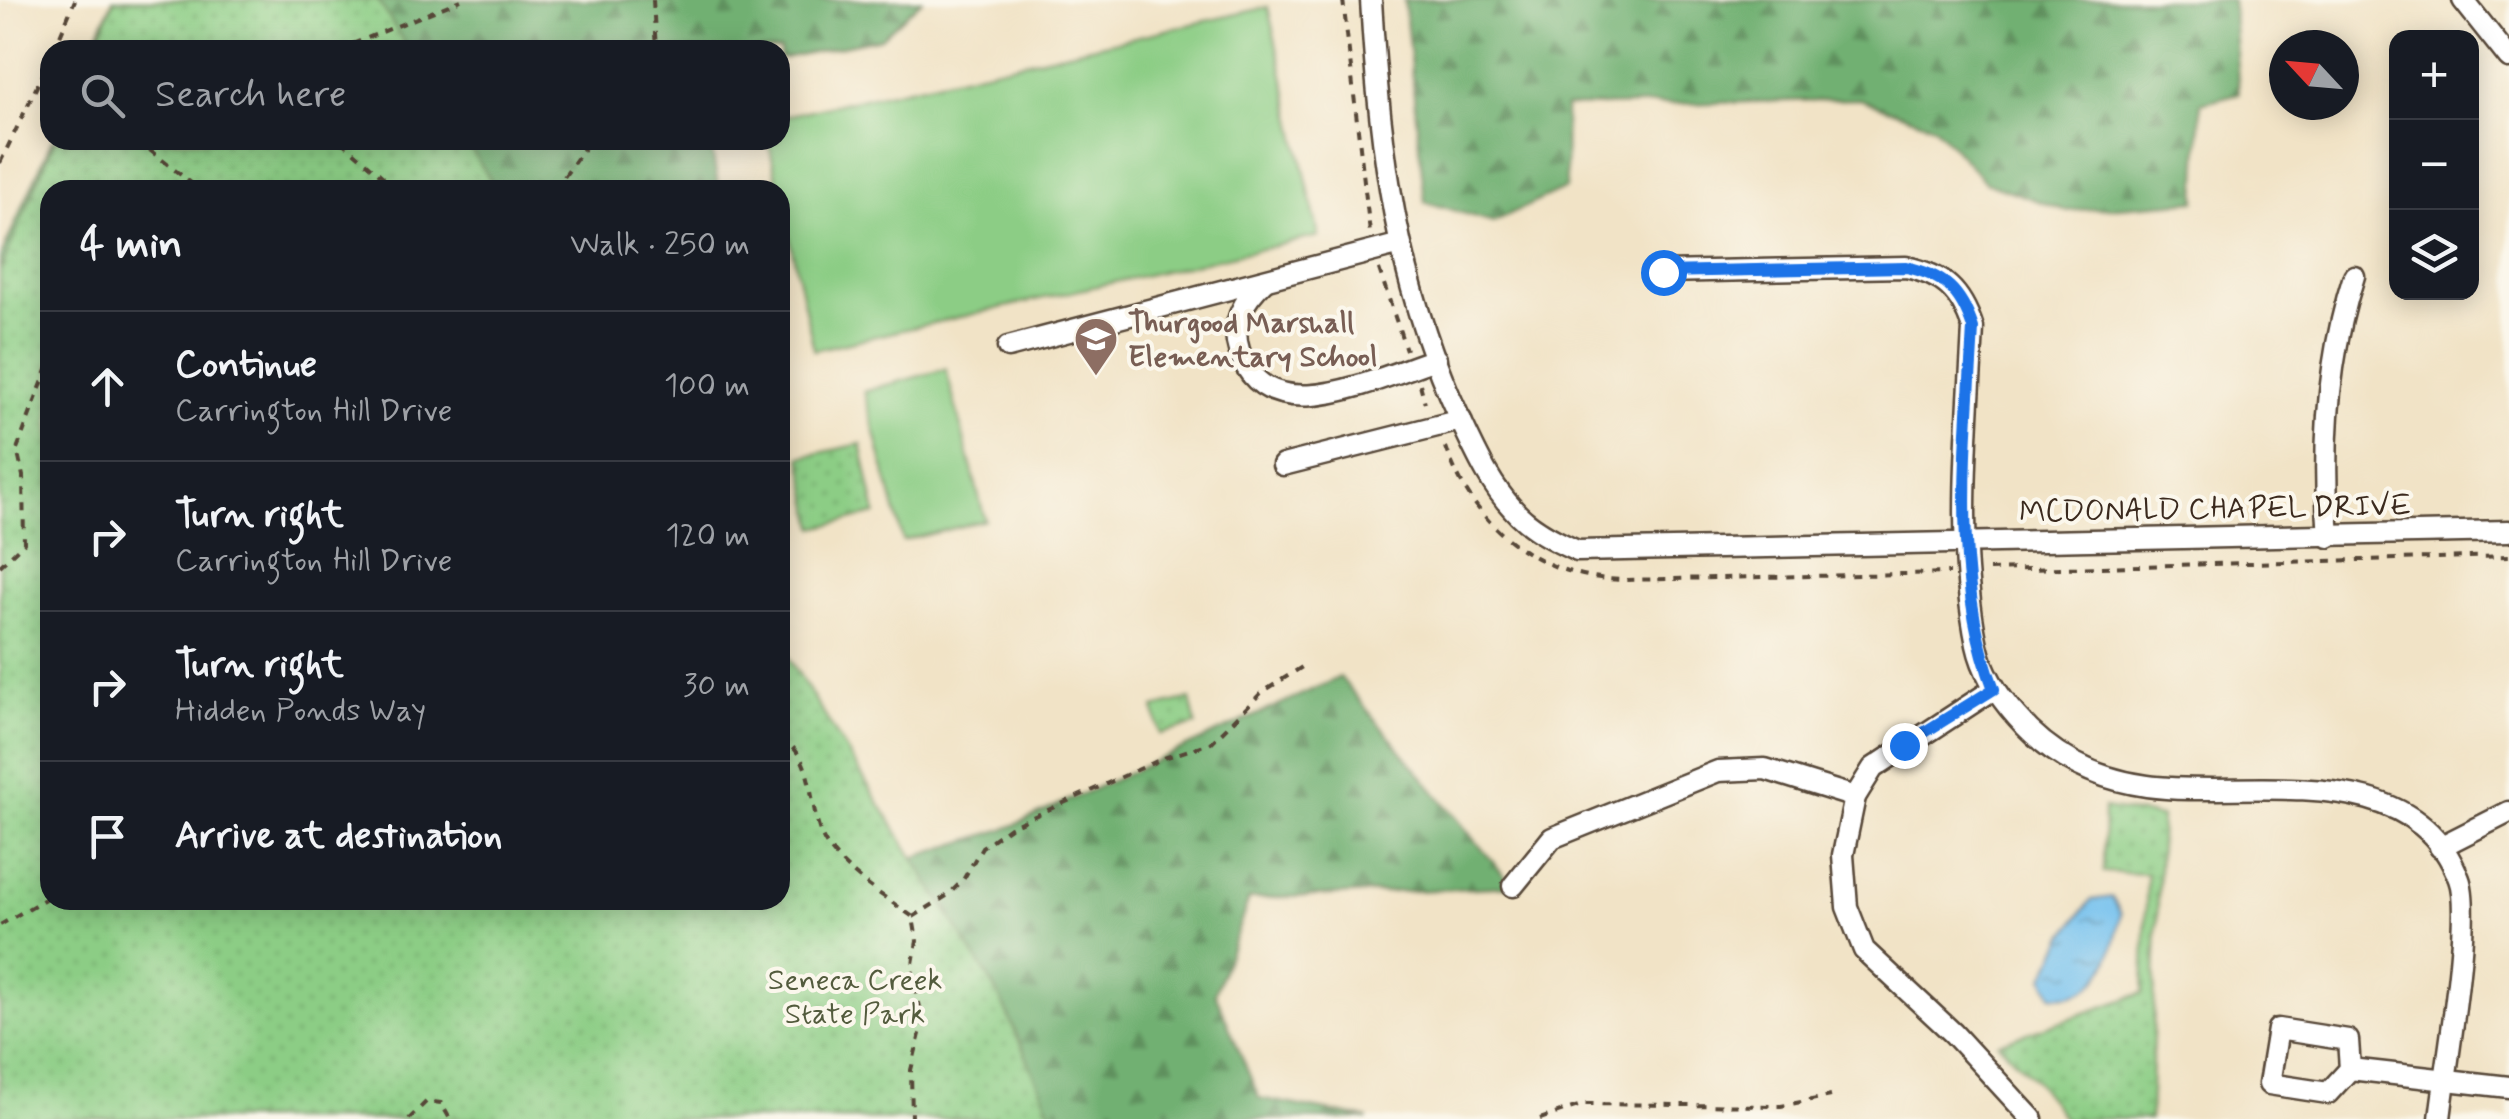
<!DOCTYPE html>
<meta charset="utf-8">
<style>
:root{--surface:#171b24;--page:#242831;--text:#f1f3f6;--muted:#9ea1a6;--line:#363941}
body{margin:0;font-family:Mynerve,sans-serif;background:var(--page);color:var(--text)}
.controls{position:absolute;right:30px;top:30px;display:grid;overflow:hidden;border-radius:20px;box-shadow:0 5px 25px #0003}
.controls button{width:90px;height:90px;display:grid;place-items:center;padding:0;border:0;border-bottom:2px solid var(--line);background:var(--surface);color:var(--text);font:50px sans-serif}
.compass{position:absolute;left:2269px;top:30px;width:90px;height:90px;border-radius:50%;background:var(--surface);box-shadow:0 5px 25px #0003;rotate:296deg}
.stop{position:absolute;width:30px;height:30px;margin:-22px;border:8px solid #1a73e8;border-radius:50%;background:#fff}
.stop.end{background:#1a73e8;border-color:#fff;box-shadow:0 2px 10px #0008}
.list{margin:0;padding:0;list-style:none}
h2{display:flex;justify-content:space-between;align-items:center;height:130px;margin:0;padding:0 40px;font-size:42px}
h2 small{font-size:32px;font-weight:400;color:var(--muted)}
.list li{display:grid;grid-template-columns:65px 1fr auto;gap:30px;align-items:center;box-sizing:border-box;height:150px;padding:0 40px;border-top:2px solid var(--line)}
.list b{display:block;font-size:38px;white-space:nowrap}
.list p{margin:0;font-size:32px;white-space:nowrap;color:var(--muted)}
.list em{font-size:32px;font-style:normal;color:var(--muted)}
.icon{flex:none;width:55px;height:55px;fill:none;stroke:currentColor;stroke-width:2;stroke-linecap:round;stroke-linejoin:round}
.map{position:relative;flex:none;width:2509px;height:1119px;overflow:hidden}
.search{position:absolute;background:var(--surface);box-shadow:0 5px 25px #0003;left:40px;top:40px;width:750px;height:110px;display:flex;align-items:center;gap:25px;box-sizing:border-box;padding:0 35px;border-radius:30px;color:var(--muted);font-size:38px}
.panel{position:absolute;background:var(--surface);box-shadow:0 5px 25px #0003;left:40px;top:180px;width:750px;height:730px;border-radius:30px}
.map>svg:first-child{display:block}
.forest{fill:url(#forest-firs);stroke:#566d48;stroke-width:2.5}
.park{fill:url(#park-dots);stroke:#647c52;stroke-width:2.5}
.garden{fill:#8ccd85;stroke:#647c52;stroke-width:2.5}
.water{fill:url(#water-ripples);stroke:#587686;stroke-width:2.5}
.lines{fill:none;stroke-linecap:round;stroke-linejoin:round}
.minor-casing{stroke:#564637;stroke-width:25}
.path{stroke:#564637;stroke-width:4;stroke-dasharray:8 8;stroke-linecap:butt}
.minor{stroke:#fff;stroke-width:20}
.route{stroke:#1a73e8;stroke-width:12}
.labels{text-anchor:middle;stroke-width:8;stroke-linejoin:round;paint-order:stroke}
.education-label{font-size:30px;font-weight:bold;fill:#785e54;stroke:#fbf7ec;text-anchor:start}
.street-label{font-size:30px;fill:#3b2a1e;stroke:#fbf7ec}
.park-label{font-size:30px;fill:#535b3d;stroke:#fbf7ec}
</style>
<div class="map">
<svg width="2509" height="1119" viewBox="0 0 2509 1119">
<defs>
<pattern id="forest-firs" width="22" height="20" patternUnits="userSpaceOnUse" patternTransform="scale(2.5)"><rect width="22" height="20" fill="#71b072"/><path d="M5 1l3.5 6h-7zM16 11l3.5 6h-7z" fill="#5e8f5d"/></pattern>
<pattern id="park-dots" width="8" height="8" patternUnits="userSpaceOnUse" patternTransform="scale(2.5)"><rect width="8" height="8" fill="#8ccd85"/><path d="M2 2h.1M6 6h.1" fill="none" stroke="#7ab072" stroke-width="1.8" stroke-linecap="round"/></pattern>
<pattern id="water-ripples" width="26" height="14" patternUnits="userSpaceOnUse" patternTransform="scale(2.5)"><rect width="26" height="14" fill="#74c1ee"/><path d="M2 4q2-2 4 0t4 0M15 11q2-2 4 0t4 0" fill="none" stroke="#609dc0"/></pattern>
</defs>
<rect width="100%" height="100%" fill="#fbf7ec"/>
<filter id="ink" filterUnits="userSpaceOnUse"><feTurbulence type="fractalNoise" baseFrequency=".01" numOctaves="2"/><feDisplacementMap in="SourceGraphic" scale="20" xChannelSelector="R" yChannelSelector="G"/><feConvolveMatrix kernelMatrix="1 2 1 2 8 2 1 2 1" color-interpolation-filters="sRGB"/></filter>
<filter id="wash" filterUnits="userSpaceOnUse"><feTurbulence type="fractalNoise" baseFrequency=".0048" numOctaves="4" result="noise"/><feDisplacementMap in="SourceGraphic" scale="40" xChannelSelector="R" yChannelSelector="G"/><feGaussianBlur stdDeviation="2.25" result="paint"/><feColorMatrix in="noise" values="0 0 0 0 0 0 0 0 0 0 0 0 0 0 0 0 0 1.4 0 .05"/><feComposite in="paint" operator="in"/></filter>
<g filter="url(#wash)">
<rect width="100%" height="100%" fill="#f1e3c6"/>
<!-- forest -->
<g class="forest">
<polygon points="113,0 922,0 881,38 780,59 780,50 91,50"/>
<polygon points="1404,0 2232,0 2239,93 2201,103 2196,201 2066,211 1985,182 1934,126 1860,99 1565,107 1566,188 1493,222 1425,202"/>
<polygon points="52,140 710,140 719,190 50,190 50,900 780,900 1010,827 1340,677 1513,886 1249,899 1215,993 1259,1098 1369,1119 0,1119 0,258"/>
</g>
<!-- park -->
<g class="park">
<polygon points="114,0 378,0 409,50 93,50"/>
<polygon points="55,140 465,140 497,190 50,190 50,900 780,900 780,644 998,993 1054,1119 0,1119 0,271"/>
<polygon points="861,444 876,514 815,528 801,457"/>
<polygon points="1190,699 1196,725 1160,734 1154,708"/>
<polygon points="2104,808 2161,817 2150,1119 2064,1119 2037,1082 1998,1043 2143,993 2147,874 2103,872"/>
</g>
<!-- garden -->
<g class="garden">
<polygon points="1268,7 1319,236 814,350 768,140 780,140 780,117"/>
<polygon points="946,369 985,520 903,541 864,391"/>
</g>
<!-- water -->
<path class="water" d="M2112 897 2121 914C2112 955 2104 1001 2052 995L2044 977 2065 935 2091 900Z"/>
</g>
<g filter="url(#ink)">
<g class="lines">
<defs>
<g id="minor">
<path d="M1371 0C1379 147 1396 282 1459 417 1475 450 1488 482 1513 509 1529 528 1555 541 1577 551L2509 531"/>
<polyline points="2463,0 2509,58"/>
<path d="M1663 272 1906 267C1944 275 1961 291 1973 328 1968 431 1956 544 1977 645 1983 673 1999 697 2017 717 2051 756 2096 779 2147 786 2248 800 2412 754 2459 879 2473 915 2445 1071 2440 1119"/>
<path d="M1264 281C1244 300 1230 322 1239 350 1266 436 1378 377 1436 359"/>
<polyline points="1008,347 1397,245"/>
<polyline points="1283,465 1461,420"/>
<path d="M2329 537C2322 449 2327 360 2354 276"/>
<polyline points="1994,689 1873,768 1855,797 1843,855 1847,907 1864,950 1953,1033 2032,1119"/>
<polyline points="2440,847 2509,812"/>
<polyline points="1513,886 1552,838 1718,771 1765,769 1855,797"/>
<polyline points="2350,1069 2328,1093 2269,1084 2278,1029 2348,1040 2350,1069 2509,1087"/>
</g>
</defs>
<!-- minor casing -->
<use href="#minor" class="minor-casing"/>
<!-- path -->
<g class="path">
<polyline points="653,0 656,50"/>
<polyline points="1343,0 1370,233"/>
<polyline points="54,50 75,0"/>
<polyline points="338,50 461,0"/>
<polyline points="137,140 200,190"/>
<polyline points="325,140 345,144 398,190"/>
<polyline points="0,163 50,59"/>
<polyline points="555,190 585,147 597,140"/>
<polyline points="1379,269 1406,350"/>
<polyline points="1420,384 1425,403"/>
<path d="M1446 447C1473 527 1538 578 1624 580L1950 573"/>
<polyline points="0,566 24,543 23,476 17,449 50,362"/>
<polyline points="1989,570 2509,556"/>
<path d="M780 738C820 757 805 818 829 848 851 877 884 896 913 917L917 941 912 969 923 1022 911 1070 912 1119"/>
<polyline points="913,917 948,895 963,880 982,847 1010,827 1164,758 1211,743 1261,693 1302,667"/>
<polyline points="0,925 50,896"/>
<polyline points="409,1119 427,1101 441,1103 450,1119"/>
<polyline points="1540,1119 1584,1104 1781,1106 1831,1096"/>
</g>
<!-- minor -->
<use href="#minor" class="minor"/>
</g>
</g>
<g class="lines" filter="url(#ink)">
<!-- route -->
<path class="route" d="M1663 272 1906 267C1944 275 1961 291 1973 328 1967 445 1951 578 1994 689L1904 745"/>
</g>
<!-- icons -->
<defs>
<symbol id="school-pin" viewBox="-11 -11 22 30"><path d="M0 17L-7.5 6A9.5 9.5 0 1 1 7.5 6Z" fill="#8d6e63" stroke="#fbf7ec"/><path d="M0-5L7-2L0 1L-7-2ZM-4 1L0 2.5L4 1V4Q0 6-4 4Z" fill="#fff"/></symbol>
</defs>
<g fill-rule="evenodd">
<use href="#school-pin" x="1071" y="314" width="50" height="68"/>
</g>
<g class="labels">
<!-- education labels -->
<g class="education-label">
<text x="1128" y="332">Thurgood Marshall<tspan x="1128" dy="34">Elementary School</tspan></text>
</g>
<!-- street labels -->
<g class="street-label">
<text transform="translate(2215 508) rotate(-1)" y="10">MCDONALD CHAPEL DRIVE</text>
</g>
<!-- park labels -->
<g class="park-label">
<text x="855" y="989">Seneca Creek<tspan x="855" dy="34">State Park</tspan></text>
</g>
</g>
</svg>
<div class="controls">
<button>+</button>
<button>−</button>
<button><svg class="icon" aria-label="layers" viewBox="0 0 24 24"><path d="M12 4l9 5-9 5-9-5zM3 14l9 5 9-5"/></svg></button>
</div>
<svg class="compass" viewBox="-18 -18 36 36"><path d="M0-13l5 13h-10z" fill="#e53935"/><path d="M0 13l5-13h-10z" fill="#9ea1a6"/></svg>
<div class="stop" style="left:1663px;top:272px"></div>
<div class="stop end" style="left:1904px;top:745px"></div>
<div class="search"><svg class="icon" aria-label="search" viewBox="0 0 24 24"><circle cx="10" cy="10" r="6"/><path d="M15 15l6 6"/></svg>Search here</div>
<section class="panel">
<h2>4 min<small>Walk · 250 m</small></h2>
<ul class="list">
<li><svg class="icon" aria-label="ahead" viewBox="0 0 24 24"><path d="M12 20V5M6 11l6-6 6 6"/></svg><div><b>Continue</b><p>Carrington Hill Drive</p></div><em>100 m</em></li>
<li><svg class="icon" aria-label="right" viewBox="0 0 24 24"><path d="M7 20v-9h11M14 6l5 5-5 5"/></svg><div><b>Turn right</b><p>Carrington Hill Drive</p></div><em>120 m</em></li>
<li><svg class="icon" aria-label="right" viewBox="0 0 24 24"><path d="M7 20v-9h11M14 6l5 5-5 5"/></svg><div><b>Turn right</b><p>Hidden Ponds Way</p></div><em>30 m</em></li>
<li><svg class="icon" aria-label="arrive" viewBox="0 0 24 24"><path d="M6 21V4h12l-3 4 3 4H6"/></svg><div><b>Arrive at destination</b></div></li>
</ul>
</section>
</div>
